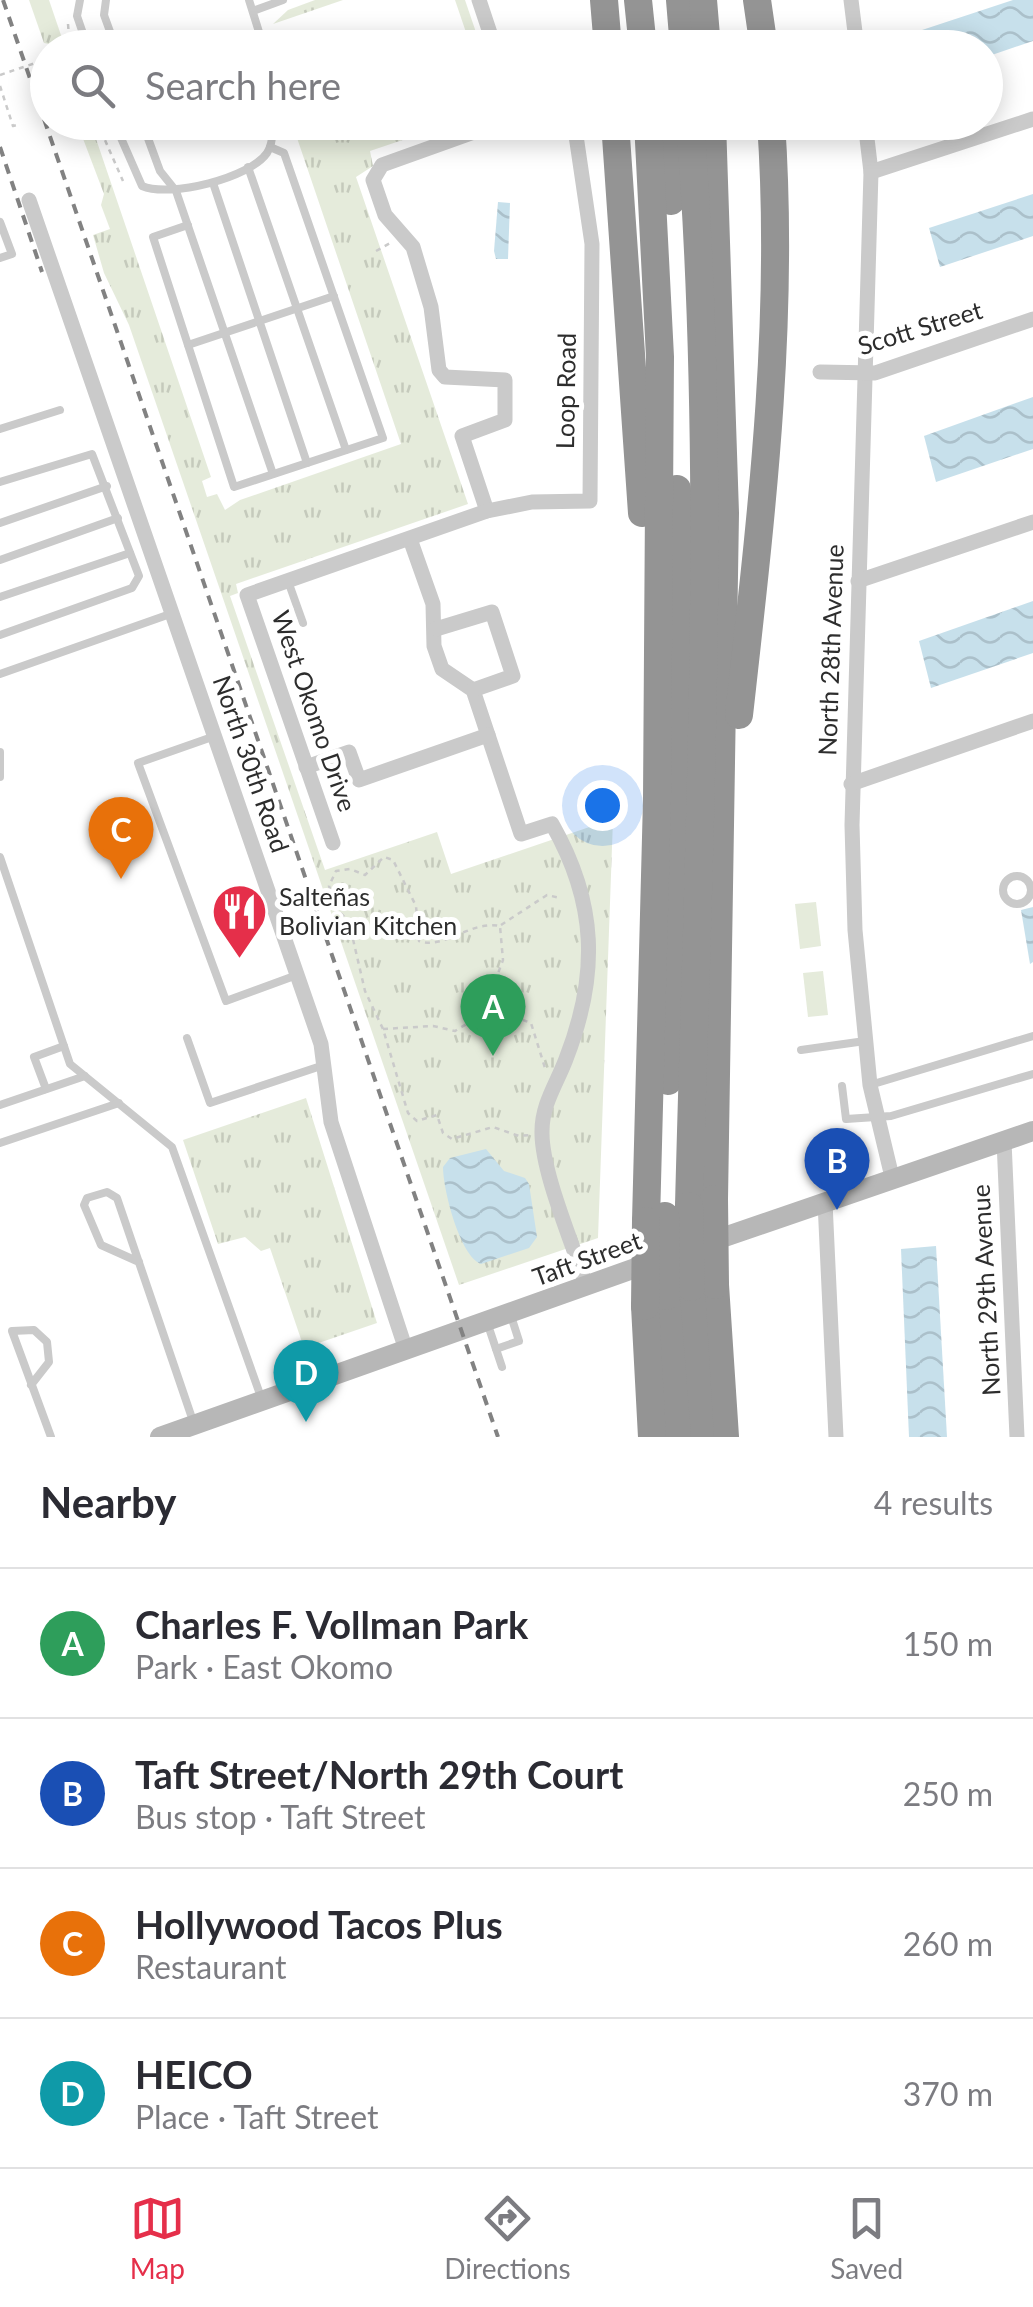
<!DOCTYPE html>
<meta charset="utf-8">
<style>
:root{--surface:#fff;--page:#f7f7f7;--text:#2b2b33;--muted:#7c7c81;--line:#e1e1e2;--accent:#e52f4a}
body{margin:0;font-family:Lato,sans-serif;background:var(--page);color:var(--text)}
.you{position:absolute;left:602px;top:805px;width:35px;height:35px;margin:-25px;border:8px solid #fff;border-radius:50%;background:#1a73e8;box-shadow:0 0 0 15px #1a73e833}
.badge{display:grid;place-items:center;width:65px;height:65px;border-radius:50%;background:var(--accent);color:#fff;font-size:32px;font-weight:700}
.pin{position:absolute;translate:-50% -82px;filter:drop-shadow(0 2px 5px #0008)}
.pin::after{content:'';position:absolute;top:52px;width:35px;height:30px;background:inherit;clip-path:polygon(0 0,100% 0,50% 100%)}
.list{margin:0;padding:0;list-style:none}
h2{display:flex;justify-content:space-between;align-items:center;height:130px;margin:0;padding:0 40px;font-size:42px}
h2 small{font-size:32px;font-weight:400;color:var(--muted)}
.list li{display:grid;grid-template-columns:65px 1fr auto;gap:30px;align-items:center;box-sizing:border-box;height:150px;padding:0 40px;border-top:2px solid var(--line)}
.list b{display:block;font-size:38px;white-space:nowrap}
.list p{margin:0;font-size:32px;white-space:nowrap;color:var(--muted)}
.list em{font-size:32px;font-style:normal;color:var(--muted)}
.icon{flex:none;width:55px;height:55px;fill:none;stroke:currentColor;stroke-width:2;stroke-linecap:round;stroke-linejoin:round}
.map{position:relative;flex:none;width:1033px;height:1437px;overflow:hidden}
.search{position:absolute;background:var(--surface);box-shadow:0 5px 25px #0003;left:30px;right:30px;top:30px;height:110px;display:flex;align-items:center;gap:25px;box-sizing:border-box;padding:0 35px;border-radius:55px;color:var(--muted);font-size:38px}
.sheet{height:730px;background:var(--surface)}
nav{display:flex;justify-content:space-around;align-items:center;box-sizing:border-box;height:140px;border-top:2px solid var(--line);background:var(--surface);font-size:28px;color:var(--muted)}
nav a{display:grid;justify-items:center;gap:5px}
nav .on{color:var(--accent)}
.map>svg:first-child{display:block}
.grass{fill:url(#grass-tufts)}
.pitch{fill:#e5ebdb}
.water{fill:url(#water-waves)}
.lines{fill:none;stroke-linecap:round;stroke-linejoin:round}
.path{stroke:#cacaca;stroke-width:2.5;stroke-dasharray:5 5;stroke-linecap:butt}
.lane{stroke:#cacaca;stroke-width:8}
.street{stroke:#cacaca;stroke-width:15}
.secondary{stroke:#b7b7b7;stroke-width:20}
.highway{stroke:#949494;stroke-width:28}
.rail{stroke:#828282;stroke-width:4;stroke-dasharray:10 8;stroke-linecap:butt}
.path-bridge{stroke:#cacaca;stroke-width:2.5;stroke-dasharray:5 5;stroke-linecap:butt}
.highway-bridge{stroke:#949494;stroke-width:28}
.labels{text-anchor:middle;stroke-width:10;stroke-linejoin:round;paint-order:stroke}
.street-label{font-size:25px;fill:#2d2d2d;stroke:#fff}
.poi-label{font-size:25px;fill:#2d2d2d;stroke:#fff;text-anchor:start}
</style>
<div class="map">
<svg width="1033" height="1437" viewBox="0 0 1033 1437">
<defs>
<pattern id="grass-tufts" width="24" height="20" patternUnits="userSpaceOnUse" patternTransform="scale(2.5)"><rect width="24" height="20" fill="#e5ebdb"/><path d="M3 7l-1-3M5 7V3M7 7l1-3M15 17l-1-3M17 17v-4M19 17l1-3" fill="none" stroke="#c5cabc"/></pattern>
<pattern id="water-waves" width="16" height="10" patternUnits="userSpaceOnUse" patternTransform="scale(2.5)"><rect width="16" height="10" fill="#c7e0eb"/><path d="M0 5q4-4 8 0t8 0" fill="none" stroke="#abc0ca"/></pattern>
</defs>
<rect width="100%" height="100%" fill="#fff"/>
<!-- grass -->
<g class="grass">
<polygon points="29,0 49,0 65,47 44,43"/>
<polygon points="315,0 343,0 273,24 288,10"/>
<polygon points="455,0 465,0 481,47 471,47"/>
<polygon points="331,123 453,123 370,151 373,166 356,177 468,504 236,584 238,593 230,596 325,870 437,832 451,874 613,819 598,1238 459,1285 129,325 104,273 93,235 110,229 101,205 104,194 82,136 93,130 211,477 202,481 207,497 217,494 225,510 240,500 401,444 296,135"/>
<polygon points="306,1098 377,1323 304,1348 270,1248 261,1251 245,1237 218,1244 183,1140"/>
</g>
<!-- pitch -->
<g class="pitch">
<polygon points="816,902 821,946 800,949 795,904"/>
<polygon points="823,971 828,1015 808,1017 803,973"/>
</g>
<!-- water -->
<g class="water">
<polygon points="1013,0 1033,0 1033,41 986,57 986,48 923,47 919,31"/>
<polygon points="1033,194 1033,236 940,267 929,228"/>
<polygon points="498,202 510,203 508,259 496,259 494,251"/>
<polygon points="1033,397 1033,449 936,482 924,436"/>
<polygon points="1033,601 1033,653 931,688 919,641"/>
<polygon points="1033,907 1033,962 1030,964 1021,910"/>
<path d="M486 1149 504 1171 525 1178 529 1184 537 1237 529 1248 481 1264C460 1256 443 1190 443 1167L450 1158Z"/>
<polygon points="936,1246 947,1437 909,1437 901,1249"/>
</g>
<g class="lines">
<!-- path -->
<g class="path">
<polyline points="68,24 70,48"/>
<polyline points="47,59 48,60"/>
<polyline points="0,86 13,126 17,125"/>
<polyline points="97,122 123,181"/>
<polyline points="376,251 392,242"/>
<polyline points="501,925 547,895 560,898"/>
<polyline points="484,1014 505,1013 531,1023 545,1068"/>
<path d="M383 1029 433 1026 455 1031 483 1014 503 960 500 926C471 920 444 950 419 941L416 906 393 860 384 857 365 875 350 869 336 871 329 886 337 909 349 922 365 991 383 1029 408 1113 417 1121 437 1115 443 1133 452 1139 493 1127 519 1136 530 1135"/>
</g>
<!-- lane -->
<g class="lane">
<polyline points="80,0 77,16 88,48"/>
<polyline points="106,0 104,15 116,48"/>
<polyline points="249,0 264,48"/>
<polyline points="253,11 283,0"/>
<path d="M114 122 142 186C170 198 250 178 267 153 273 144 273 133 272 122"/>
<polyline points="142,122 160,171 176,191 273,474"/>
<polyline points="248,167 346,450"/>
<polyline points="213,183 307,463"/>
<polyline points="0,222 12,254 0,258"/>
<polyline points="188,225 153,237 234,487 383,438 284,153 270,147"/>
<polyline points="188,345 334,296"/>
<polyline points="0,429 60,410"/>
<polyline points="0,482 92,454 139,576 132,588 0,635"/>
<polyline points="0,523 107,486"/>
<polyline points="0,560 118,518"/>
<polyline points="288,581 303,623"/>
<polyline points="0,597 130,553"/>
<polyline points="0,674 173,613"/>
<polyline points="215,736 138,763 226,1001 297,975"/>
<polyline points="0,752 0,777"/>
<polyline points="0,857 70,1064 172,1147 261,1397"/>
<circle cx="1017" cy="890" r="14"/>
<polyline points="187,1038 210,1103 324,1065"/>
<polyline points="801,1050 865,1041"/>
<polyline points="870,1085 1033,1036"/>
<polyline points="842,1086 846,1119 891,1116 1033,1074"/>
<polyline points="46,1089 34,1057 64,1046"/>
<polyline points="0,1105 85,1076"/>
<polyline points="0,1143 119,1103"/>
<polyline points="139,1262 101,1245 84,1205 87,1198 107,1192 117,1198 193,1421"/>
<polyline points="488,1325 502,1367"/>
<polyline points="496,1349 519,1341 511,1316"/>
<polyline points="31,1385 49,1362 47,1342 34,1330 12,1331 51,1437"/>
</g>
<!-- street -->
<g class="street">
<polyline points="479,0 495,48"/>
<polyline points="851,0 857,48"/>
<polyline points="865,122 871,172 852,825 855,930 870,1085 892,1177"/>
<polyline points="871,172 1033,119"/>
<polyline points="29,200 321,1044 331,1122 406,1350"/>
<polyline points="820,372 875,373 1033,319"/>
<polyline points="487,511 462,436 505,420 505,380 445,377 439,370 431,307 413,247 385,215 373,180 382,165 502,122"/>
<path d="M410 539 433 604 434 646 442 669 473 690 521 834 552 824C597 903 599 974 566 1059 557 1083 542 1104 542 1131 541 1171 573 1244 586 1285"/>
<polyline points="858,581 1033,522"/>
<polyline points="436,629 492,612 513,676 473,690"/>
<polyline points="306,767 349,752 359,780 488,735"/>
<polyline points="851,784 1033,721"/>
<polyline points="333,843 247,595 487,511 532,502 590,501 592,244 574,122"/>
<polyline points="1004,1141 1017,1437"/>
<polyline points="825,1202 836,1437"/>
</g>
<!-- secondary -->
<g class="secondary">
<polyline points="704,1244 1033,1131"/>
<polyline points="160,1437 658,1260"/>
</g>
<!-- highway -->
<g class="highway">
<polyline points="604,0 608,48"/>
<polyline points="638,0 643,48"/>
<polyline points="680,0 684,48"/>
<polyline points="703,0 707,48"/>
<polyline points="757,0 764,48"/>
<polyline points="615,122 642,513"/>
<polyline points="668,122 671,201"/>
<polyline points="712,122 725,513 714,1199"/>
<path d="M739 715C761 518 785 321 771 122"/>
<polyline points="668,1081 681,657 677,489"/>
<path d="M689 1206C698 845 718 483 690 122"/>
<polyline points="646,1221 657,799 660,357 648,122"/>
<polyline points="715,1285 725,1437"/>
<polyline points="691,1287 700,1437"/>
<polyline points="666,1296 677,1437"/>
<polyline points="645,1306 652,1437"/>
</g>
<!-- rail -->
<g class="rail">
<polyline points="3,0 498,1437"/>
<polyline points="0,147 42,272"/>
</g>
<!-- path-bridge -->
<polyline class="path-bridge" points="0,75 47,59"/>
<!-- highway-bridge -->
<g class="highway-bridge">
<polyline points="714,1199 715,1285"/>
<polyline points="689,1206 691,1287"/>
<polyline points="665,1216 666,1296"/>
<polyline points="645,1306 646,1221"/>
</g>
</g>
<!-- icons -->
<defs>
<symbol id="restaurant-pin" viewBox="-11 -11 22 30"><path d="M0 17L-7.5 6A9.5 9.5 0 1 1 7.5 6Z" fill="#e52f4a" stroke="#fff"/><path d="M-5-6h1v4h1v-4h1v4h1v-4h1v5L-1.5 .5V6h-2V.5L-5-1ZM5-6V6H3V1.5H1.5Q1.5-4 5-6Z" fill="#fff"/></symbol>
</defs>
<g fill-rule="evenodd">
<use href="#restaurant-pin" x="208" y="880" width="63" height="86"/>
</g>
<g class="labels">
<!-- street labels -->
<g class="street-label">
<text transform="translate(920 328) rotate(-17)" y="9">Scott Street</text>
<text transform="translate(566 391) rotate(-89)" y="9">Loop Road</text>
<text transform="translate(831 650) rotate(-88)" y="9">North 28th Avenue</text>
<text transform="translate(314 711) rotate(71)" y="9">West Okomo Drive</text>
<text transform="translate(251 764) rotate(71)" y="9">North 30th Road</text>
<text transform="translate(587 1259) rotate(-20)" y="9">Taft Street</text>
<text transform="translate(986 1290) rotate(-93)" y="9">North 29th Avenue</text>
</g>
<!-- poi labels -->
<g class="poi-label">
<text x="279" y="906">Salteñas<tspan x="279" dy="29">Bolivian Kitchen</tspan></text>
</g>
</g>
</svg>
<div class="you"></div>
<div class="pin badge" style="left:493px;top:1056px;background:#2e9e5b">A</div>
<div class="pin badge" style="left:837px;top:1210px;background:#1a4fb4">B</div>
<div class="pin badge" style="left:121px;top:879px;background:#e8710a">C</div>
<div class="pin badge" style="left:306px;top:1422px;background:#0f9aa8">D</div>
<div class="search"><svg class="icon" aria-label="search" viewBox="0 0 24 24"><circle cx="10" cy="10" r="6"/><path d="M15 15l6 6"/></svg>Search here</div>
</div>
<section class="sheet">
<h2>Nearby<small>4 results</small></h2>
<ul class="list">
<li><span class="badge" style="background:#2e9e5b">A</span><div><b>Charles F. Vollman Park</b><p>Park · East Okomo</p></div><em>150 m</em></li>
<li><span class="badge" style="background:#1a4fb4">B</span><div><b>Taft Street/North 29th Court</b><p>Bus stop · Taft Street</p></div><em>250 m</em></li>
<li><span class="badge" style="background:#e8710a">C</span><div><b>Hollywood Tacos Plus</b><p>Restaurant</p></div><em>260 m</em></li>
<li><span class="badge" style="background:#0f9aa8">D</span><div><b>HEICO</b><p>Place · Taft Street</p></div><em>370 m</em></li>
</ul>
</section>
<nav>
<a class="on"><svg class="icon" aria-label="map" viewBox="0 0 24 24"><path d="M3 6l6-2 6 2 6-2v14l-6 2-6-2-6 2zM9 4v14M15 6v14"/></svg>Map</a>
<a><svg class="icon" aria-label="directions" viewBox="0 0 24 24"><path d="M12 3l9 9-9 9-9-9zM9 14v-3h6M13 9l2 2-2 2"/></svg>Directions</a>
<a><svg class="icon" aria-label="saved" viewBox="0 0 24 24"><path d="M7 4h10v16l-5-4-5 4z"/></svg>Saved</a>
</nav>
